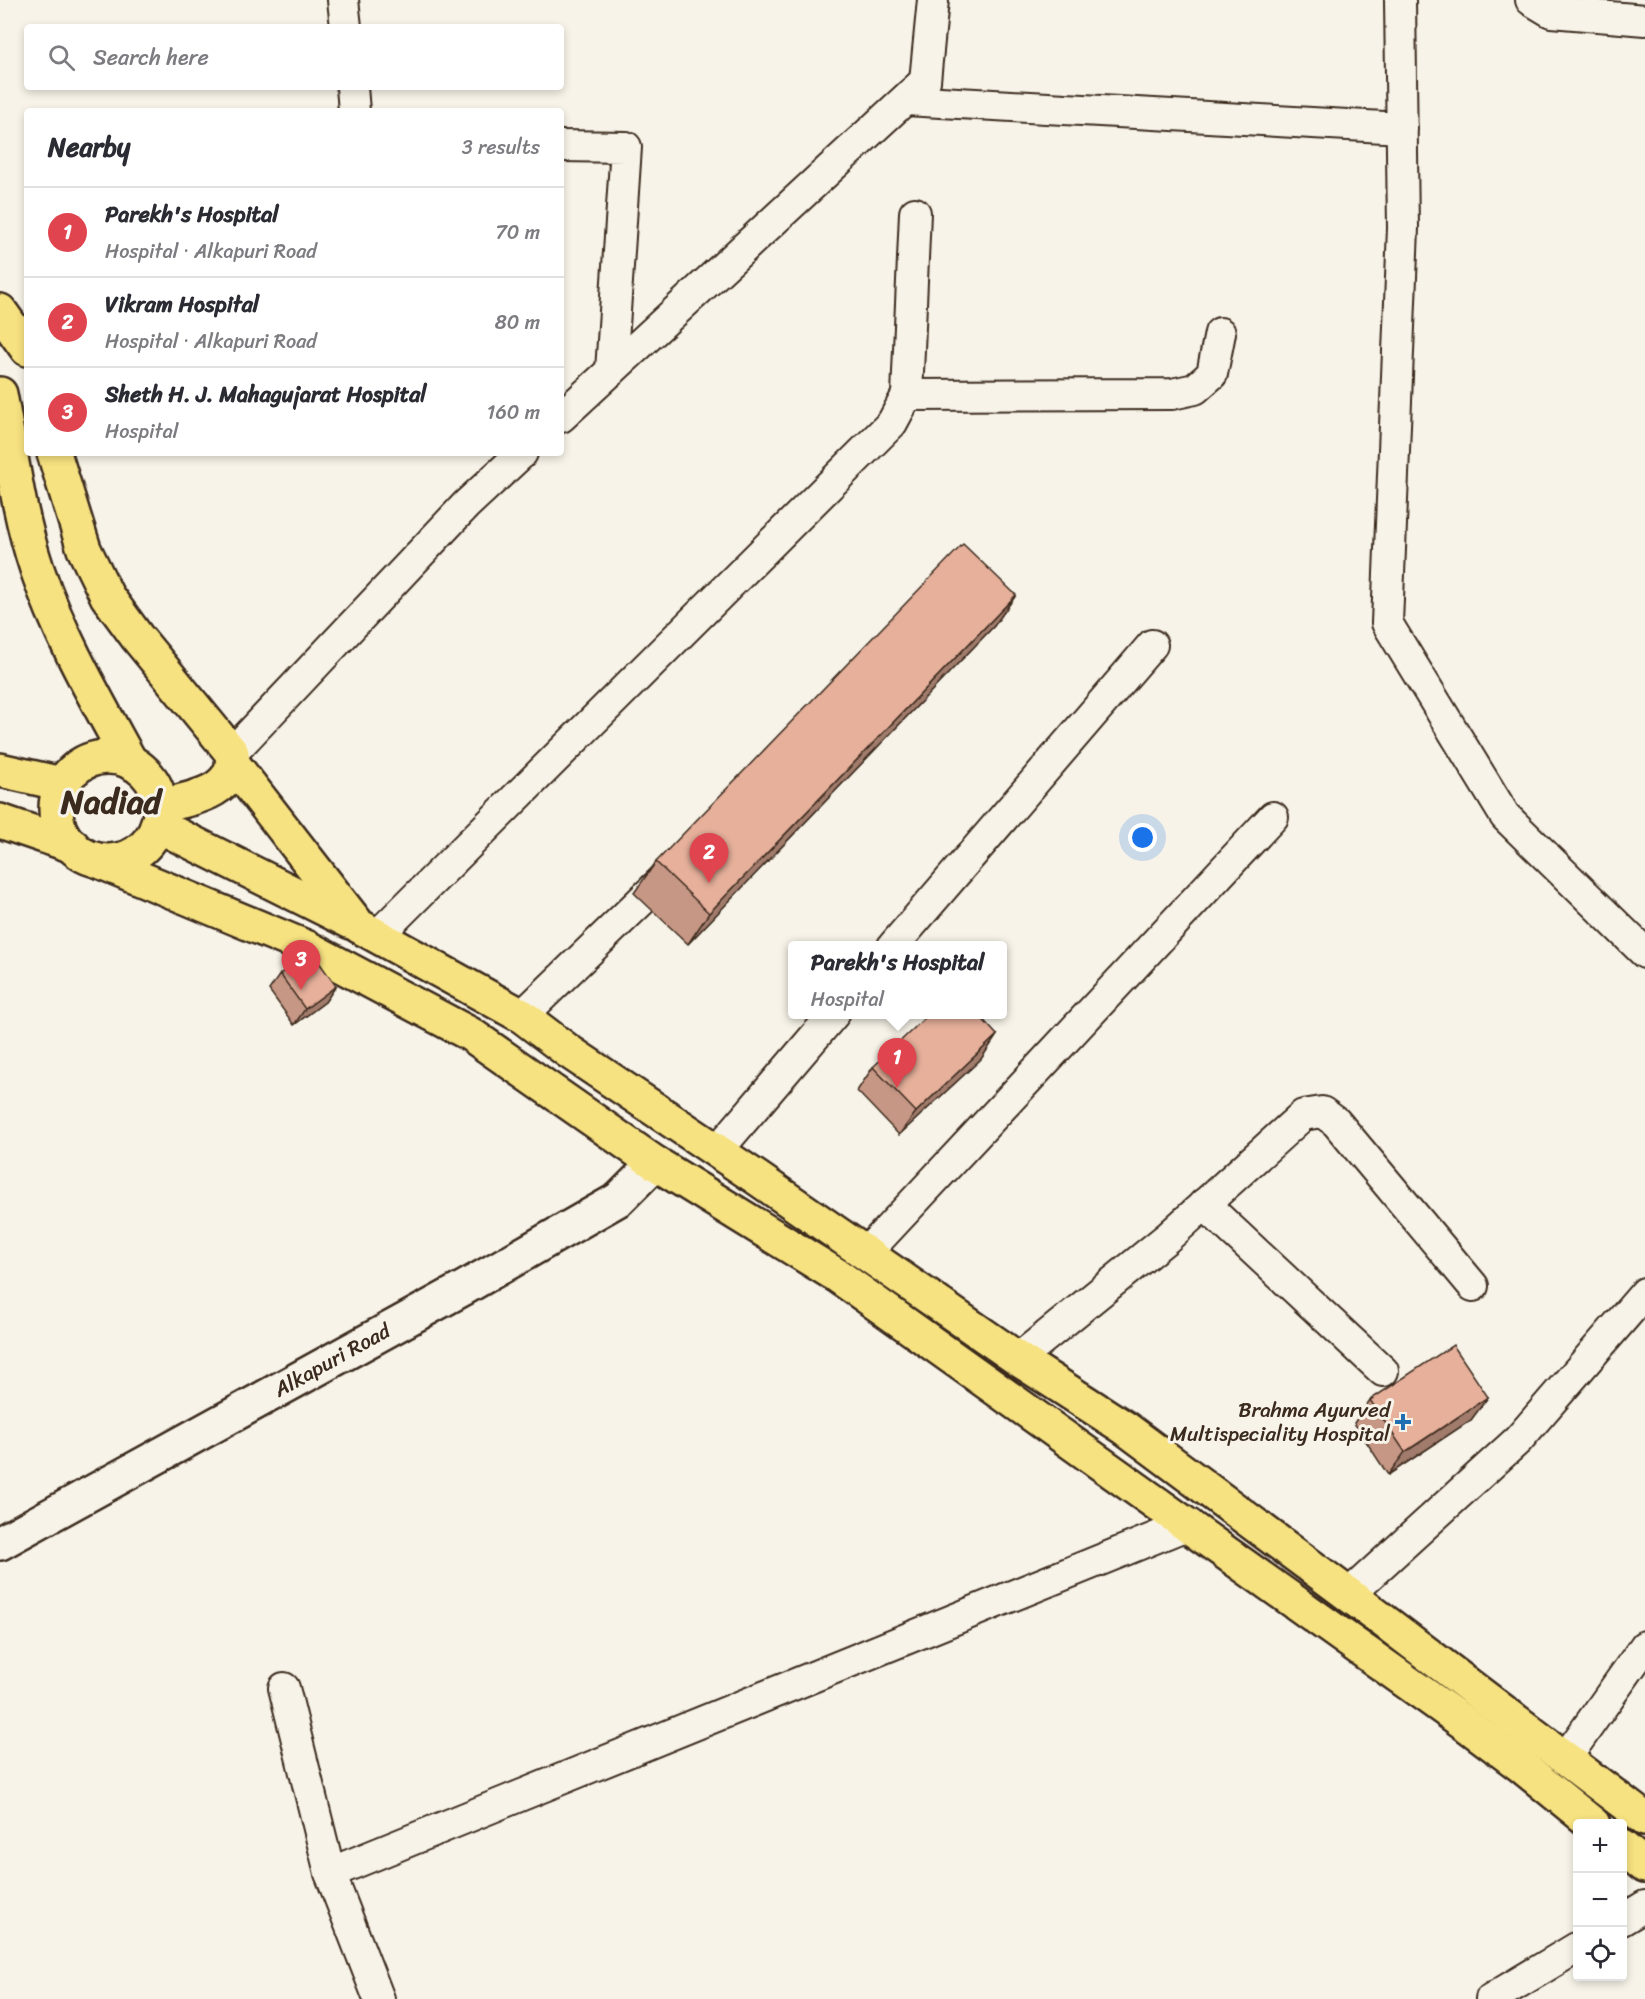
<!DOCTYPE html>
<meta charset="utf-8">
<style>
:root{--surface:#fff;--page:#f2f2f3;--text:#2b2b33;--muted:#7c7c81;--line:#e1e1e2;--accent:#0b8043}
body{margin:0;font-family:Sriracha,sans-serif;background:var(--page);color:var(--text)}
.controls{position:absolute;right:18px;bottom:18px;display:grid;overflow:hidden;border-radius:6px;box-shadow:0 3px 9px #0003}
.controls button{width:54px;height:54px;display:grid;place-items:center;padding:0;border:0;border-bottom:2px solid var(--line);background:var(--surface);color:var(--text);font:30px sans-serif}
.you{position:absolute;left:1143px;top:838px;width:21px;height:21px;margin:-15px;border:4px solid #fff;border-radius:50%;background:#1a73e8;box-shadow:0 0 0 9px #1a73e833}
.badge{display:grid;place-items:center;width:39px;height:39px;border-radius:50%;background:var(--accent);color:#fff;font-size:20px;font-weight:700}
.pin{position:absolute;translate:-50% -50px;filter:drop-shadow(0 2px 3px #0008)}
.pin::after{content:'';position:absolute;top:32px;width:21px;height:18px;background:inherit;clip-path:polygon(0 0,100% 0,50% 100%)}
.popup{position:absolute;left:788px;top:941px;width:219px;height:78px;box-sizing:border-box;display:grid;place-content:center;border-radius:6px;background:var(--surface);filter:drop-shadow(0 2px 4px #0005);font-size:20px;white-space:nowrap;color:var(--muted)}
.popup b{font-size:22px;color:var(--text)}
.popup::after{content:'';position:absolute;left:50%;top:100%;margin-left:-12px;border:12px solid transparent;border-top-color:var(--surface)}
.list{margin:0;padding:0;list-style:none}
h2{display:flex;justify-content:space-between;align-items:center;height:78px;margin:0;padding:0 24px;font-size:26px}
h2 small{font-size:20px;font-weight:400;color:var(--muted)}
.list li{display:grid;grid-template-columns:39px 1fr auto;gap:18px;align-items:center;box-sizing:border-box;height:90px;padding:0 24px;border-top:2px solid var(--line)}
.list b{display:block;font-size:22px;white-space:nowrap}
.list p{margin:0;font-size:20px;white-space:nowrap;color:var(--muted)}
.list em{font-size:20px;font-style:normal;color:var(--muted)}
.icon{flex:none;width:33px;height:33px;fill:none;stroke:currentColor;stroke-width:2;stroke-linecap:round;stroke-linejoin:round}
.map{position:relative;flex:none;width:1645px;height:1999px;overflow:hidden}
.search{position:absolute;background:var(--surface);box-shadow:0 3px 9px #0003;left:24px;top:24px;width:540px;height:66px;display:flex;align-items:center;gap:15px;box-sizing:border-box;padding:0 21px;border-radius:6px;color:var(--muted);font-size:22px}
.panel{position:absolute;background:var(--surface);box-shadow:0 3px 9px #0003;left:24px;top:108px;width:540px;height:348px;border-radius:6px}
.map>svg:first-child{display:block}
.lines{fill:none;stroke-linecap:round;stroke-linejoin:round}
.minor-casing{stroke:#3b2a1e;stroke-width:34}
.tertiary-casing{stroke:#3b2a1e;stroke-width:38}
.primary-casing{stroke:#3b2a1e;stroke-width:38}
.minor{stroke:#f7f3e8;stroke-width:30}
.tertiary{stroke:#f7f3e8;stroke-width:33}
.primary{stroke:#f7e281;stroke-width:33}
.wall{fill:#c69785;stroke:#3b2a1e;stroke-width:1.5}
.shaded-wall{fill:#a17b6c;stroke:#3b2a1e;stroke-width:1.5}
.building{fill:#e6b09b;stroke:#3b2a1e;stroke-width:1.5}
.poi-dot{fill:#1f6fb2;stroke:#f7f3e8;stroke-width:2}
.labels{text-anchor:middle;stroke-width:6;stroke-linejoin:round;paint-order:stroke}
.street-label{font-size:21px;fill:#3b2a1e;stroke:#f7f3e8}
.poi-label{font-size:21px;fill:#3b2a1e;stroke:#f7f3e8;text-anchor:end}
.town-label{font-size:33px;font-weight:bold;fill:#3b2a1e;stroke:#f7f3e8}
</style>
<div class="map">
<svg width="1645" height="1999" viewBox="0 0 1645 1999">
<rect width="100%" height="100%" fill="#f7f3e8"/>
<filter id="ink" filterUnits="userSpaceOnUse"><feTurbulence type="fractalNoise" baseFrequency=".0167" numOctaves="2"/><feDisplacementMap in="SourceGraphic" scale="12" xChannelSelector="R" yChannelSelector="G"/><feConvolveMatrix kernelMatrix="1 2 1 2 8 2 1 2 1" color-interpolation-filters="sRGB"/></filter>
<g filter="url(#ink)">
<g class="lines">
<defs>
<g id="minor">
<polyline points="343,0 346,27"/>
<polyline points="1400,0 1403,228 1387,623 1505,816 1645,953"/>
<polyline points="1531,0 1551,12 1645,20"/>
<polyline points="352,87 354,111"/>
<polyline points="905,100 1402,128"/>
<polyline points="561,146 626,147 611,371"/>
<polyline points="907,395 1172,394 1195,389 1212,374 1220,333"/>
<polyline points="561,417 925,81 933,0"/>
<polyline points="232,753 466,505 522,453"/>
<polyline points="378,935 892,423 907,395 915,213"/>
<polyline points="893,946 1152,645"/>
<polyline points="522,1016 671,872"/>
<polyline points="717,1151 834,1014"/>
<polyline points="1204,1204 1383,1371"/>
<polyline points="865,1254 1273,817"/>
<polyline points="1018,1359 1167,1238 1303,1115 1322,1112 1336,1122 1473,1286"/>
<polyline points="1349,1594 1518,1440 1645,1293"/>
<polyline points="284,1688 330,1873 379,1999"/>
<polyline points="1565,1759 1645,1646"/>
<polyline points="330,1873 1189,1524"/>
<polyline points="1622,1920 1645,1906"/>
<polyline points="1491,1999 1578,1947"/>
</g>
<polyline id="tertiary" points="0,1543 464,1288 619,1199 655,1163"/>
<g id="primary">
<polyline points="0,311 27,349"/>
<path d="M0 394C11 452 18 513 37 569 60 637 96 699 131 763"/>
<path d="M54 453 84 549 107 596 137 637 232 753C238 793 189 799 160 806"/>
<circle cx="108" cy="809" r="52"/>
<polyline points="234,765 359,926 522,1016 568,1051 757,1178 1018,1359 1125,1428 1364,1606 1645,1819"/>
<polyline points="0,770 62,784"/>
<polyline points="0,821 73,846"/>
<polyline points="157,825 351,922"/>
<polyline points="94,859 308,948 470,1034 655,1163 838,1276 1463,1722 1519,1764 1593,1824"/>
<polyline points="1622,1847 1645,1866"/>
</g>
</defs>
<!-- minor casing -->
<use href="#minor" class="minor-casing"/>
<!-- tertiary casing -->
<use href="#tertiary" class="tertiary-casing"/>
<!-- primary casing -->
<use href="#primary" class="primary-casing"/>
<!-- minor -->
<use href="#minor" class="minor"/>
<!-- tertiary -->
<use href="#tertiary" class="tertiary"/>
<!-- primary -->
<use href="#primary" class="primary"/>
</g>
<!-- wall -->
<g class="wall">
<polygon points="1016,595 994,626 688,944 634,893 656,862"/>
<polygon points="280,974 336,986 325,1002 294,1025 269,990"/>
<polygon points="997,1035 981,1059 899,1135 857,1091 873,1067"/>
<polygon points="1488,1397 1471,1420 1388,1475 1354,1423 1370,1400"/>
</g>
<!-- shaded-wall -->
<g class="shaded-wall">
<polygon points="1016,595 994,626 688,944 709,913"/>
<polygon points="336,986 325,1002 294,1025 305,1009"/>
<polygon points="997,1035 981,1059 899,1135 916,1112"/>
<polygon points="1488,1397 1471,1420 1388,1475 1405,1452"/>
</g>
<!-- building -->
<g class="building">
<polygon points="963,544 1016,595 709,913 656,862"/>
<polygon points="311,951 336,986 305,1009 280,974"/>
<polygon points="929,1014 978,1014 997,1035 916,1112 873,1067"/>
<polygon points="1453,1345 1488,1397 1405,1452 1370,1400"/>
</g>
</g>
<!-- markers -->
<path class="poi-dot" d="M1400 1413h6v6h6v6h-6v6h-6v-6h-6v-6h6z"/>
<g class="labels">
<!-- street labels -->
<g class="street-label">
<text transform="translate(332 1360) rotate(-29)" y="7">Alkapuri Road</text>
</g>
<!-- poi labels -->
<g class="poi-label">
<text x="1390" y="1417">Brahma Ayurved<tspan x="1390" dy="24">Multispeciality Hospital</tspan></text>
</g>
<!-- town labels -->
<g class="town-label">
<text x="111" y="813">Nadiad</text>
</g>
</g>
</svg>
<div class="controls">
<button>+</button>
<button>−</button>
<button><svg class="icon" aria-label="locate" viewBox="0 0 24 24"><circle cx="12" cy="12" r="6"/><path d="M12 2v4M12 18v4M2 12h4M18 12h4"/></svg></button>
</div>
<div class="you"></div>
<div class="pin badge" style="left:897px;top:1088px;background:#e0444e">1</div>
<div class="popup"><b>Parekh's Hospital</b>Hospital</div>
<div class="pin badge" style="left:709px;top:883px;background:#e0444e">2</div>
<div class="pin badge" style="left:301px;top:990px;background:#e0444e">3</div>
<div class="search"><svg class="icon" aria-label="search" viewBox="0 0 24 24"><circle cx="10" cy="10" r="6"/><path d="M15 15l6 6"/></svg>Search here</div>
<section class="panel">
<h2>Nearby<small>3 results</small></h2>
<ul class="list">
<li><span class="badge" style="background:#e0444e">1</span><div><b>Parekh's Hospital</b><p>Hospital · Alkapuri Road</p></div><em>70 m</em></li>
<li><span class="badge" style="background:#e0444e">2</span><div><b>Vikram Hospital</b><p>Hospital · Alkapuri Road</p></div><em>80 m</em></li>
<li><span class="badge" style="background:#e0444e">3</span><div><b>Sheth H. J. Mahagujarat Hospital</b><p>Hospital</p></div><em>160 m</em></li>
</ul>
</section>
</div>
